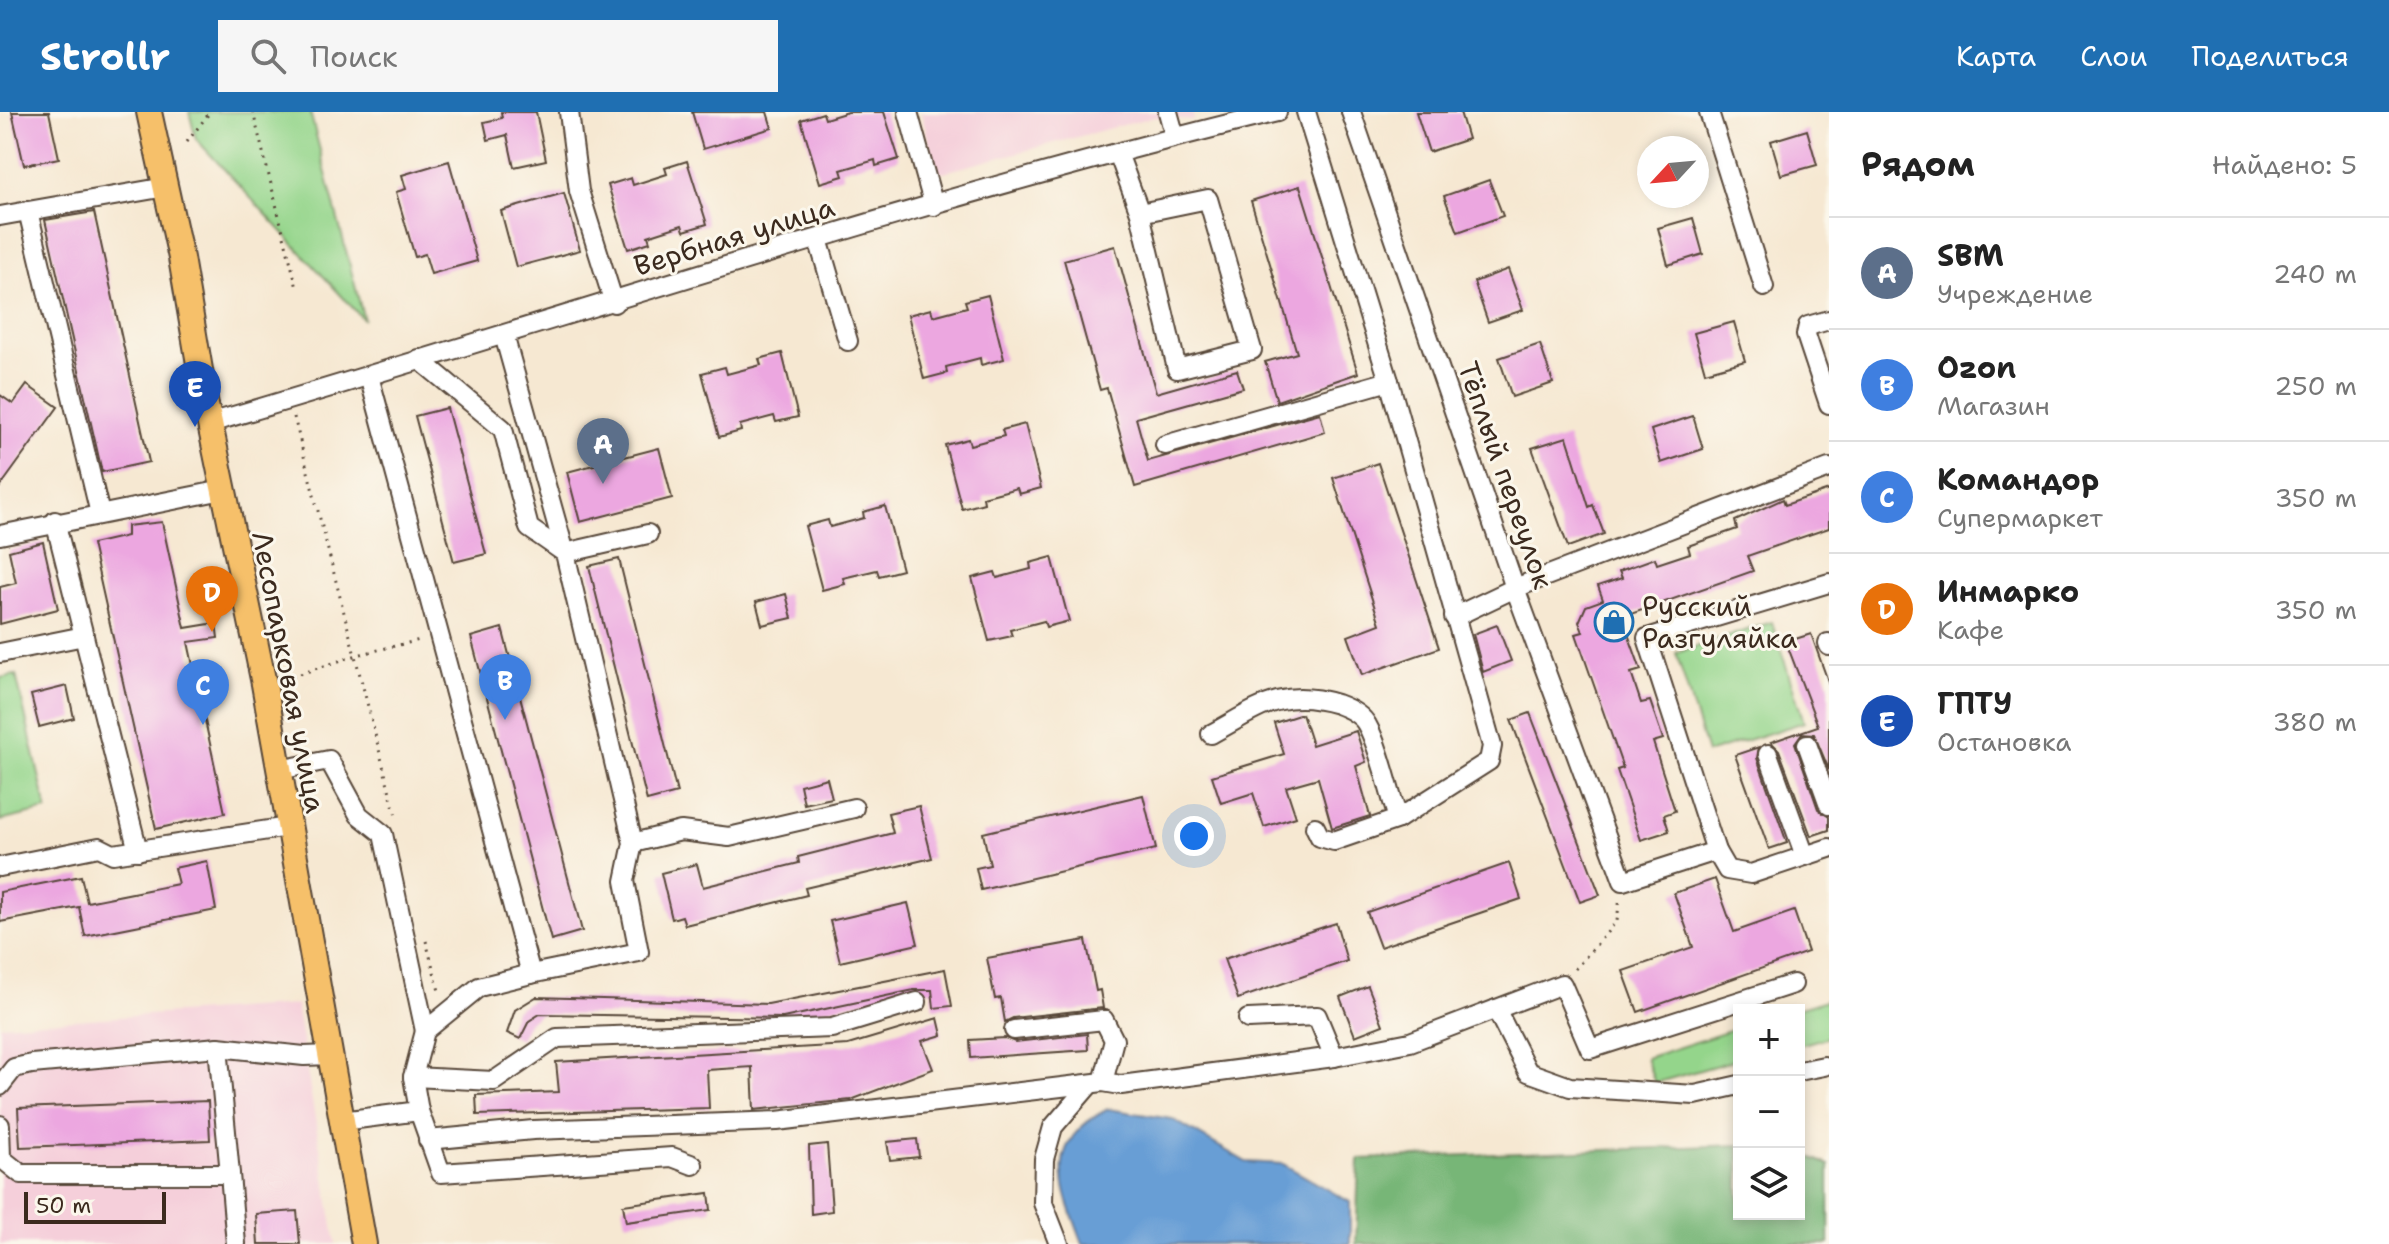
<!DOCTYPE html>
<html lang="ru">
<meta charset="utf-8">
<style>
:root{--surface:#fff;--page:#f6f6f6;--text:#222;--muted:#767676;--line:#e0e0e0;--accent:#1f6fb2}
body{margin:0;font-family:"Shantell Sans",sans-serif;background:var(--page);color:var(--text)}
.controls{position:absolute;right:24px;bottom:24px;display:grid;overflow:hidden;border-radius:0px;box-shadow:0 4px 12px #0003}
.controls button{width:72px;height:72px;display:grid;place-items:center;padding:0;border:0;border-bottom:2px solid var(--line);background:var(--surface);color:var(--text);font:40px sans-serif}
.compass{position:absolute;left:1637px;top:24px;width:72px;height:72px;border-radius:50%;background:var(--surface);box-shadow:0 4px 12px #0003;rotate:244deg}
.scale{position:absolute;left:24px;bottom:20px;width:142px;box-sizing:border-box;padding-left:8px;border:4px solid #3b2a1e;border-top:0;font-size:22px;line-height:28px;white-space:nowrap;color:#3b2a1e;-webkit-text-stroke:6px #fbf7ec;paint-order:stroke}
.you{position:absolute;left:1194px;top:724px;width:28px;height:28px;margin:-20px;border:6px solid #fff;border-radius:50%;background:#1a73e8;box-shadow:0 0 0 12px #1a73e833}
.badge{display:grid;place-items:center;width:52px;height:52px;border-radius:50%;background:var(--accent);color:#fff;font-size:26px;font-weight:700}
.pin{position:absolute;translate:-50% -66px;filter:drop-shadow(0 2px 4px #0008)}
.pin::after{content:'';position:absolute;top:42px;width:28px;height:24px;background:inherit;clip-path:polygon(0 0,100% 0,50% 100%)}
.list{margin:0;padding:0;list-style:none}
h2{display:flex;justify-content:space-between;align-items:center;height:104px;margin:0;padding:0 32px;font-size:34px}
h2 small{font-size:26px;font-weight:400;color:var(--muted)}
.list li{display:grid;grid-template-columns:52px 1fr auto;gap:24px;align-items:center;box-sizing:border-box;height:112px;padding:0 32px;border-top:2px solid var(--line)}
.list b{display:block;font-size:30px;white-space:nowrap}
.list p{margin:0;font-size:26px;white-space:nowrap;color:var(--muted)}
.list em{font-size:26px;font-style:normal;color:var(--muted)}
.icon{flex:none;width:44px;height:44px;fill:none;stroke:currentColor;stroke-width:2;stroke-linecap:round;stroke-linejoin:round}
.map{position:relative;flex:none;width:1829px;height:1132px;overflow:hidden}
header{display:flex;align-items:center;gap:48px;box-sizing:border-box;height:112px;padding:0 40px;background:var(--accent);color:#fff}
header strong{font-size:38px}
nav{display:flex;gap:44px;margin-inline-start:auto;font-size:28px}
.search{width:560px;height:72px;background:var(--page);display:flex;align-items:center;gap:20px;box-sizing:border-box;padding:0 28px;border-radius:0px;color:var(--muted);font-size:30px}
main{display:flex}
aside{flex:1;background:var(--surface)}
.map>svg:first-child{display:block}
.built{fill:#f5cfda}
.green{fill:#94d58b;stroke:#688054;stroke-width:2}
.forest{fill:#77b677;stroke:#59704a;stroke-width:2}
.water{fill:#679ed5;stroke:#51647a;stroke-width:2}
.building{fill:#eca7e0}
.lines{fill:none;stroke-linecap:round;stroke-linejoin:round}
.minor-casing{stroke:#574639;stroke-width:22}
.major-casing{stroke:#574639;stroke-width:28}
.path{stroke:#574639;stroke-width:3;stroke-dasharray:2 6;stroke-linecap:butt}
.minor{stroke:#fff;stroke-width:18}
.major{stroke:#f6c06b;stroke-width:24}
.labels{text-anchor:middle;stroke-width:6;stroke-linejoin:round;paint-order:stroke}
.street-label{font-size:28px;fill:#3b2a1e;stroke:#fbf7ec}
.poi-label{font-size:28px;fill:#3b2a1e;stroke:#fbf7ec;text-anchor:start}
</style>
<header>
<strong>Strollr</strong>
<div class="search"><svg class="icon" aria-label="search" viewBox="0 0 24 24"><circle cx="10" cy="10" r="6"/><path d="M15 15l6 6"/></svg>Поиск</div>
<nav><a>Карта</a><a>Слои</a><a>Поделиться</a></nav>
</header>
<main>
<div class="map">
<svg width="1829" height="1132" viewBox="0 0 1829 1132">
<rect width="100%" height="100%" fill="#fbf7ec"/>
<filter id="ink" filterUnits="userSpaceOnUse"><feTurbulence type="fractalNoise" baseFrequency=".0125" numOctaves="2"/><feDisplacementMap in="SourceGraphic" scale="16" xChannelSelector="R" yChannelSelector="G"/><feConvolveMatrix kernelMatrix="1 2 1 2 8 2 1 2 1" color-interpolation-filters="sRGB"/></filter>
<filter id="wash" filterUnits="userSpaceOnUse"><feTurbulence type="fractalNoise" baseFrequency=".006" numOctaves="4" result="noise"/><feDisplacementMap in="SourceGraphic" scale="32" xChannelSelector="R" yChannelSelector="G"/><feGaussianBlur stdDeviation="1.8" result="paint"/><feColorMatrix in="noise" values="0 0 0 0 0 0 0 0 0 0 0 0 0 0 0 0 0 1.4 0 .05"/><feComposite in="paint" operator="in"/></filter>
<g filter="url(#wash)">
<rect width="100%" height="100%" fill="#f6e8d2"/>
<!-- built -->
<g class="built">
<polygon points="921,0 1192,0 1194,8 1153,5 937,62"/>
<polygon points="296,893 336,1132 0,1132 0,913"/>
</g>
<!-- green -->
<g class="green">
<polygon points="189,0 310,0 364,208 196,27"/>
<polygon points="1772,510 1804,610 1707,641 1676,541"/>
<polygon points="16,563 47,698 0,709 0,566"/>
<polygon points="1829,887 1829,925 1799,933 1799,898 1794,898"/>
<polygon points="1739,916 1739,947 1655,971 1646,946"/>
</g>
<!-- forest -->
<polygon class="forest" points="1739,1033 1739,1102 1799,1102 1799,1040 1829,1053 1829,1132 1356,1132 1359,1047"/>
<!-- water -->
<path class="water" d="M1108 997 1172 1007 1246 1050 1283 1052 1350 1090V1132H1083C1061 1074 1042 1031 1108 997Z"/>
<g id="blocks">
<!-- building -->
<g class="building">
<polygon points="12,0 49,0 59,46 24,53"/>
<polygon points="501,0 536,0 546,48 514,55 507,23 488,28 484,10 502,6"/>
<polygon points="692,0 767,0 772,16 703,37"/>
<polygon points="848,0 884,0 899,47 876,54 875,48 841,58 843,64 820,71 801,8 823,1 825,7"/>
<polygon points="1416,0 1460,0 1468,27 1429,40"/>
<polygon points="1807,18 1817,53 1781,63 1771,29"/>
<polygon points="449,49 477,149 431,162 425,142 415,145 396,80 406,77 402,63"/>
<polygon points="687,49 707,112 684,119 682,113 648,124 650,130 628,137 608,73 631,66 633,73 667,62 665,56"/>
<polygon points="1489,68 1503,104 1458,120 1444,84"/>
<polygon points="1300,74 1358,261 1277,289 1265,250 1297,241 1251,89"/>
<polygon points="564,81 580,138 516,155 501,99"/>
<polygon points="94,100 149,350 102,360 45,108"/>
<polygon points="1693,106 1703,142 1668,153 1658,116"/>
<polygon points="1115,134 1156,281 1237,258 1243,276 1136,306 1148,349 1320,301 1325,320 1135,375 1107,276 1100,278 1064,148"/>
<polygon points="1508,157 1523,198 1488,210 1474,170"/>
<polygon points="988,183 1004,247 981,253 980,246 946,255 947,261 924,267 908,203 931,197 933,204 967,195 965,189"/>
<polygon points="1734,210 1745,249 1705,260 1694,221"/>
<polygon points="1540,232 1553,271 1512,285 1499,246"/>
<polygon points="782,241 798,305 776,310 774,304 740,313 741,319 719,325 702,261 725,255 727,262 761,253 759,247"/>
<polygon points="27,273 58,295 0,375 0,283 13,292"/>
<polygon points="447,296 486,442 454,450 415,304"/>
<polygon points="1693,304 1703,337 1661,351 1651,318"/>
<polygon points="1025,312 1041,376 1019,382 1017,376 983,385 984,391 962,397 945,333 968,327 970,333 1004,324 1002,318"/>
<polygon points="1567,325 1589,395 1593,393 1604,422 1568,435 1532,336"/>
<polygon points="659,336 672,386 580,410 567,360"/>
<polygon points="1378,351 1439,536 1362,563 1348,524 1380,512 1333,366"/>
<polygon points="1829,378 1829,416 1747,444 1753,459 1622,505 1641,558 1631,561 1641,591 1650,589 1663,627 1653,630 1675,699 1664,703 1669,719 1641,728 1617,658 1623,656 1576,522 1583,520 1579,510 1586,494 1603,488 1598,474 1622,466 1619,459 1655,446 1657,452 1690,441 1688,434 1737,417 1735,409 1783,387 1785,393"/>
<polygon points="885,394 902,458 879,464 877,458 843,466 845,472 822,478 805,414 828,408 830,415 864,406 863,400"/>
<polygon points="162,410 185,516 216,511 218,526 188,530 225,701 156,717 92,432 127,424 127,414"/>
<polygon points="43,430 58,497 0,512 0,475 16,471 9,439"/>
<polygon points="1052,445 1069,509 1046,515 1044,509 1010,518 1012,524 989,529 972,466 995,460 997,466 1031,457 1030,451"/>
<polygon points="619,447 677,681 647,689 589,454"/>
<polygon points="786,482 792,506 762,513 756,490"/>
<polygon points="1497,513 1511,549 1483,560 1473,522"/>
<polygon points="502,516 582,819 551,828 471,525"/>
<polygon points="1811,522 1829,572 1829,658 1814,622 1802,621 1795,631 1818,697 1829,705 1829,718 1811,724 1779,638 1771,630 1818,614 1786,530"/>
<polygon points="67,574 74,606 39,615 31,583"/>
<polygon points="1530,601 1600,783 1580,790 1511,608"/>
<polygon points="1302,602 1312,633 1356,619 1366,650 1356,654 1370,704 1332,716 1318,666 1286,675 1296,705 1264,715 1253,681 1221,691 1212,664 1284,642 1274,611"/>
<polygon points="1759,635 1757,646 1787,731 1769,737 1735,643"/>
<polygon points="827,666 832,686 804,692 800,673"/>
<polygon points="1143,683 1156,737 981,778 976,756 990,753 983,721"/>
<polygon points="919,694 932,746 805,776 807,783 685,813 682,804 672,807 661,761 697,752 703,775 799,751 798,745 893,721 888,701"/>
<polygon points="207,749 216,798 85,824 79,795 0,810 0,780 81,764 87,790 178,772 174,756"/>
<polygon points="1509,751 1521,787 1380,835 1367,800"/>
<polygon points="1715,767 1734,820 1794,799 1808,840 1638,900 1623,859 1693,835 1674,781"/>
<polygon points="908,791 918,832 840,850 830,809"/>
<polygon points="1336,811 1347,849 1238,887 1224,847"/>
<polygon points="1086,828 1096,879 1100,878 1103,896 1013,906 1005,910 1001,886 995,887 987,846"/>
<polygon points="945,857 952,894 934,896 932,878 914,878 783,906 540,902 529,909 520,927 507,921 515,898 536,885 768,892"/>
<polygon points="1368,874 1383,913 1355,924 1340,885"/>
<polygon points="938,906 942,923 922,929 933,957 851,988 754,998 752,955 707,958 709,996 477,1003 476,983 559,980 556,950 848,933"/>
<polygon points="1087,922 1088,938 971,946 970,928 1005,926 1015,930"/>
<polygon points="208,989 210,1028 20,1035 18,996"/>
<polygon points="917,1027 919,1045 890,1048 887,1030"/>
<polygon points="827,1032 832,1099 811,1102 809,1034"/>
<polygon points="709,1081 711,1098 626,1110 623,1093"/>
<polygon points="297,1099 300,1132 258,1132 256,1102"/>
</g>
</g>
</g>
<g filter="url(#ink)">
<use href="#blocks" fill-opacity="0" stroke="#574639" stroke-width="2"/>
<g class="lines">
<defs>
<g id="minor">
<polyline points="569,0 579,79 614,191"/>
<polyline points="908,0 934,94"/>
<polyline points="1168,0 1175,25"/>
<polyline points="1351,0 1515,476 1623,769 1716,739"/>
<polyline points="1709,0 1764,175"/>
<polyline points="1118,41 1140,101 1177,257 1252,238 1208,87 1140,101"/>
<polyline points="28,99 166,75"/>
<polyline points="0,104 28,99 100,402"/>
<polyline points="818,127 848,229"/>
<polyline points="1829,208 1808,214 1806,223 1829,292"/>
<polyline points="504,223 565,441 648,422"/>
<polyline points="419,247 503,317 529,416 565,441 633,731 625,769 639,840 531,862"/>
<polyline points="369,264 531,862 479,875 425,919 413,965 419,999 441,1061 672,1045 693,1053"/>
<path d="M210 311C565 207 917 87 1277 0"/>
<polyline points="1165,333 1389,269"/>
<polyline points="55,409 138,739"/>
<polyline points="0,423 223,378"/>
<polyline points="1829,471 1647,526 1716,739 1727,758 1751,762 1829,736"/>
<polyline points="1454,505 1515,476 1829,356"/>
<polyline points="1828,531 1829,534"/>
<polyline points="0,541 84,524"/>
<path d="M1211 622C1259 596 1281 575 1337 592 1348 596 1362 603 1367 613 1379 634 1390 682 1398 707L1489 649 1492 634 1389 269 1306 0"/>
<polyline points="1807,632 1829,693"/>
<polyline points="1768,642 1805,744"/>
<polyline points="279,658 329,648 359,703 383,722 425,919"/>
<polyline points="1315,715 1320,725 1334,729 1398,707"/>
<polyline points="633,731 681,719 729,725 854,696"/>
<polyline points="0,755 99,735 113,742 288,715"/>
<polyline points="1496,897 1528,960 1570,975 1695,983 1739,973"/>
<polyline points="1248,907 1317,904 1334,945"/>
<polyline points="1014,918 1104,908 1114,928 1103,970"/>
<polyline points="218,935 230,1062"/>
<polyline points="1799,959 1824,954"/>
<polyline points="413,965 494,969 557,926 832,916 917,890"/>
<polyline points="0,974 14,956 32,952 218,935 304,944 331,943"/>
<polyline points="342,1009 419,999"/>
<polyline points="0,1013 1,1046 21,1062 230,1062 236,1132"/>
<polyline points="428,1028 533,1018 777,1009 1103,970 1121,973 1334,945 1410,930 1562,872 1590,937 1793,872"/>
<polyline points="1059,1132 1043,1091 1044,1047 1053,1015 1090,972"/>
</g>
<polyline id="major" points="149,0 181,146 206,293 264,572 364,1132"/>
</defs>
<!-- minor casing -->
<use href="#minor" class="minor-casing"/>
<!-- major casing -->
<use href="#major" class="major-casing"/>
<!-- path -->
<g class="path">
<polyline points="253,0 297,176"/>
<polyline points="187,30 210,0"/>
<polyline points="294,305 397,708"/>
<polyline points="285,567 357,543 420,528"/>
<polyline points="426,829 440,883"/>
<polyline points="1575,857 1617,809 1620,785"/>
</g>
<!-- minor -->
<use href="#minor" class="minor"/>
<!-- major -->
<use href="#major" class="major"/>
</g>
</g>
<!-- icons -->
<defs>
<symbol id="shop-ring" viewBox="-11 -11 22 22"><circle r="9.5" fill="#fbf7ec" stroke="#1f6fb2" stroke-width="1.5"/><path d="M-5-2.5h2.3a2.7 3.5 0 0 1 5.4 0H5L5.5 6h-11ZM-1.5-2.5h3a1.5 2.3 0 0 0-3 0Z" fill="#1f6fb2"/></symbol>
</defs>
<g fill-rule="evenodd">
<use href="#shop-ring" x="1592" y="488" width="44" height="44"/>
</g>
<g class="labels">
<!-- street labels -->
<g class="street-label">
<text transform="translate(734 124) rotate(-17)" y="10">Вербная улица</text>
<text transform="translate(1506 363) rotate(71)" y="10">Тёплый переулок</text>
<text transform="translate(289 560) rotate(79)" y="10">Лесопарковая улица</text>
</g>
<!-- poi labels -->
<g class="poi-label">
<text x="1642" y="504">Русский<tspan x="1642" dy="32">Разгуляйка</tspan></text>
</g>
</g>
</svg>
<div class="controls">
<button>+</button>
<button>−</button>
<button><svg class="icon" aria-label="layers" viewBox="0 0 24 24"><path d="M12 4l9 5-9 5-9-5zM3 14l9 5 9-5"/></svg></button>
</div>
<svg class="compass" viewBox="-18 -18 36 36"><path d="M0-13l5 13h-10z" fill="#e53935"/><path d="M0 13l5-13h-10z" fill="#767676"/></svg>
<div class="scale">50 m</div>
<div class="you"></div>
<div class="pin badge" style="left:603px;top:372px;background:#5c6f8a">A</div>
<div class="pin badge" style="left:505px;top:608px;background:#3f7fe0">B</div>
<div class="pin badge" style="left:203px;top:613px;background:#3f7fe0">C</div>
<div class="pin badge" style="left:212px;top:520px;background:#e8710a">D</div>
<div class="pin badge" style="left:195px;top:315px;background:#1a4fb4">E</div>
</div>
<aside>
<h2>Рядом<small>Найдено: 5</small></h2>
<ul class="list">
<li><span class="badge" style="background:#5c6f8a">A</span><div><b>SBM</b><p>Учреждение</p></div><em>240 m</em></li>
<li><span class="badge" style="background:#3f7fe0">B</span><div><b>Ozon</b><p>Магазин</p></div><em>250 m</em></li>
<li><span class="badge" style="background:#3f7fe0">C</span><div><b>Командор</b><p>Супермаркет</p></div><em>350 m</em></li>
<li><span class="badge" style="background:#e8710a">D</span><div><b>Инмарко</b><p>Кафе</p></div><em>350 m</em></li>
<li><span class="badge" style="background:#1a4fb4">E</span><div><b>ГПТУ</b><p>Остановка</p></div><em>380 m</em></li>
</ul>
</aside>
</main>
